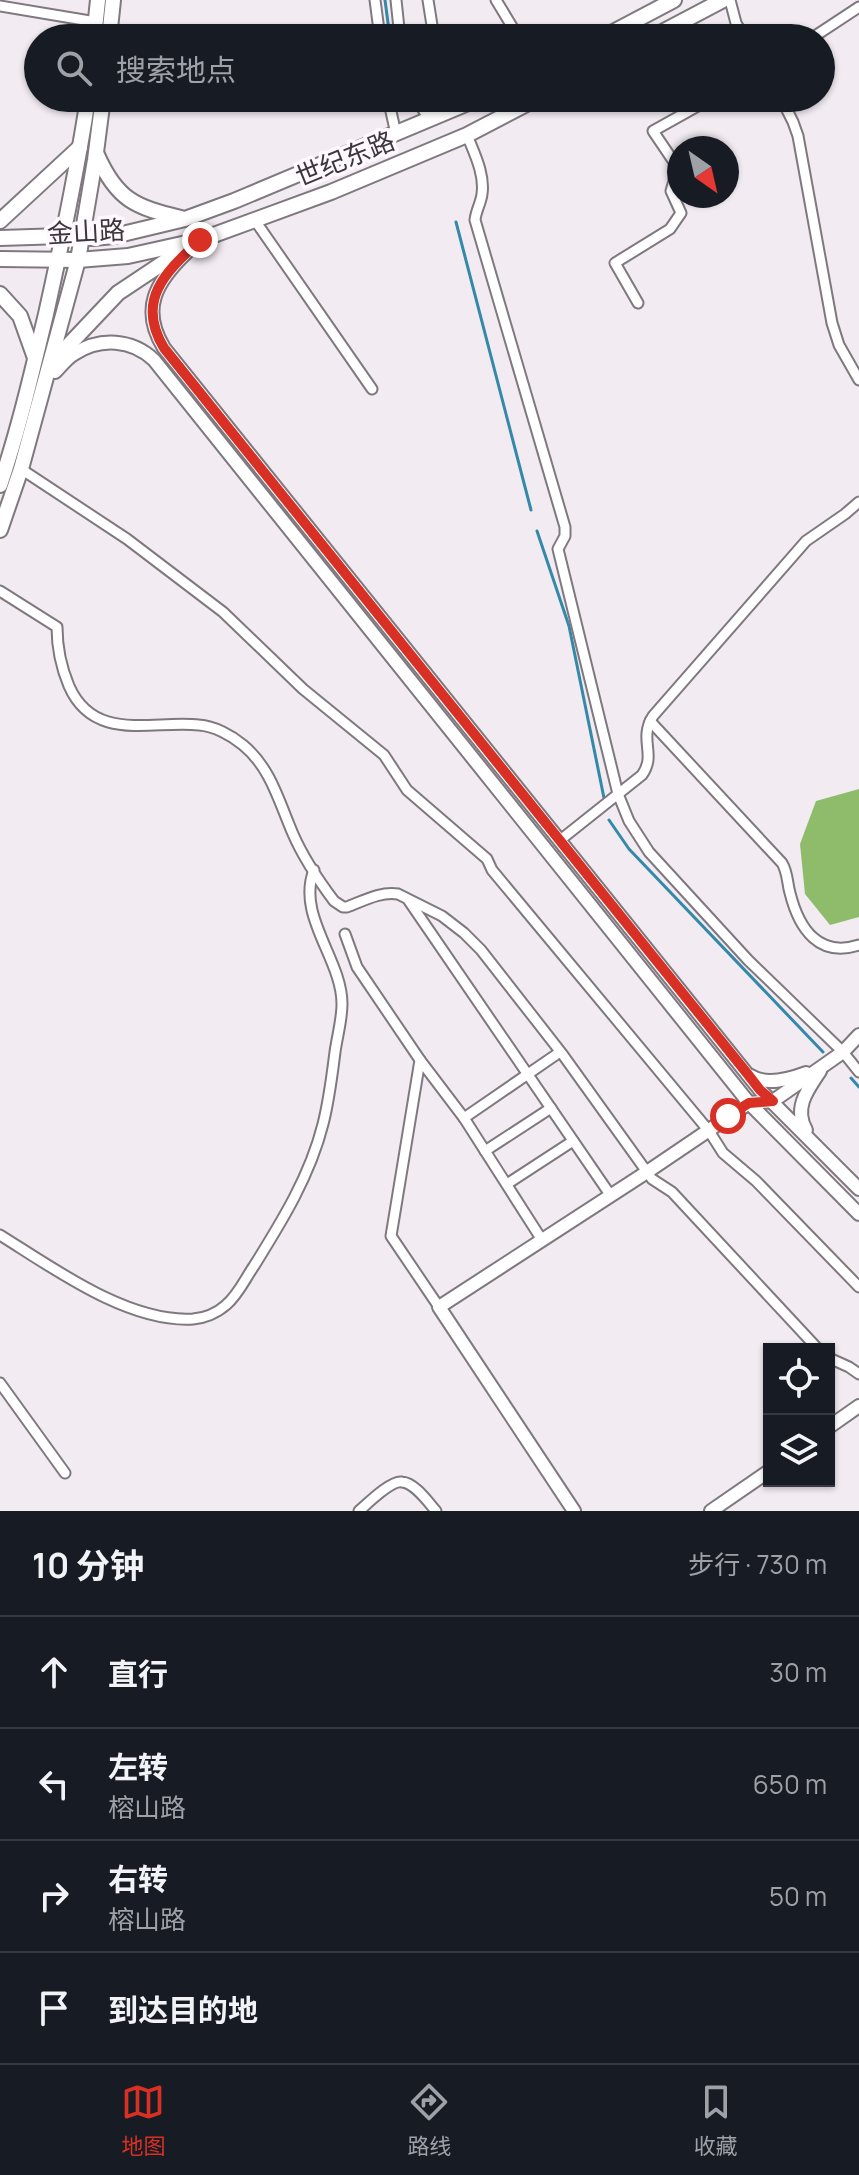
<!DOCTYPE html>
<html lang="zh">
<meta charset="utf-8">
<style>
:root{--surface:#171b24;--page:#242831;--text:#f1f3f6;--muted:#9ea1a6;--line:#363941;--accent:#d93025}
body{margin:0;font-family:Manrope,"Noto Sans SC",sans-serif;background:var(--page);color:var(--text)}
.controls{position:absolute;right:24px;bottom:24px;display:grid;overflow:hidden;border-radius:0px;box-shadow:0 2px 6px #0004}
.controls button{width:72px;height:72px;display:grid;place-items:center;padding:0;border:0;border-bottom:2px solid var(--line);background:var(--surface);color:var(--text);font:40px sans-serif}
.compass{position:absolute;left:667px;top:136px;width:72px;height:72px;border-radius:50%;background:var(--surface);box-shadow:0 2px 6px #0004;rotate:146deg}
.stop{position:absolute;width:24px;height:24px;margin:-18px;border:6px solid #d93025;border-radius:50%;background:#fff}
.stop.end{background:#d93025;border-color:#fff;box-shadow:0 2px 8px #0008}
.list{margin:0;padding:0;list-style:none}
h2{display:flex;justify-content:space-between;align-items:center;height:104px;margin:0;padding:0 32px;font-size:34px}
h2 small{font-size:26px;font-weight:400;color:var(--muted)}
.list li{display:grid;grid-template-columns:52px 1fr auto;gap:24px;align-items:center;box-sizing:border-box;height:112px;padding:0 32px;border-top:2px solid var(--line)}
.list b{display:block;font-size:30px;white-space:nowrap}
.list p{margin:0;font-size:26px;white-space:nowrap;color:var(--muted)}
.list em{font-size:26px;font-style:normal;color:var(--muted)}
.icon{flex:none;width:44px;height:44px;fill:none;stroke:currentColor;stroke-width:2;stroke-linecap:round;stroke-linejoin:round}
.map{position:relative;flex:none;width:859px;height:1511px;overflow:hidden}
.search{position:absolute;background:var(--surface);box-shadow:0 2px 6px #0004;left:24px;right:24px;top:24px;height:88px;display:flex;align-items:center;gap:20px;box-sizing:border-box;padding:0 28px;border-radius:44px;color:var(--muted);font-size:30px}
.sheet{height:552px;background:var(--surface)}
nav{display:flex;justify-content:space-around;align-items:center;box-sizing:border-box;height:112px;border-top:2px solid var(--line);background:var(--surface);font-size:22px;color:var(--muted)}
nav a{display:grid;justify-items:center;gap:4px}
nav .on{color:var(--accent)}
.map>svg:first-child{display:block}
.forest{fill:#8fbc6a}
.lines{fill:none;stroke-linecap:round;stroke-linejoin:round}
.stream{stroke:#3489a9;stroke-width:3}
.street-casing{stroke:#7f797f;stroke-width:13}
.secondary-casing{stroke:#7f797f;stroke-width:16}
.primary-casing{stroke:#7f797f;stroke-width:18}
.street{stroke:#fff;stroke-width:9}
.secondary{stroke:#fff;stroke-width:12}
.primary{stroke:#fff;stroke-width:14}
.route{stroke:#d93025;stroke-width:10}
.labels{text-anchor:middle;stroke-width:7;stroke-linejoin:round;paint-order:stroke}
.street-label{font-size:26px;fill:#3a383a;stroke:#fff9ff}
</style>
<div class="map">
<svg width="859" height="1511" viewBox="0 0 859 1511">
<rect width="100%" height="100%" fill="#f2ebf2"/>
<!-- forest -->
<polygon class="forest" points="859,789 859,917 830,925 805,894 800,844 816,801"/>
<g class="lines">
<!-- stream -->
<g class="stream">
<polyline points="385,0 390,38"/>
<polyline points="456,222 531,510"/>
<polyline points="537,531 569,626 604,798"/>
<polyline points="609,820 629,849 823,1052"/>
<polyline points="851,1078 859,1087"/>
</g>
<defs>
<g id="street">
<polyline points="375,0 380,38"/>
<polyline points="396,0 400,38"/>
<polyline points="428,0 434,38"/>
<polyline points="496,0 519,38"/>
<polyline points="730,0 736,23 745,38"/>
<polyline points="0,6 96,22"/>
<polyline points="812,38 859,7"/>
<polyline points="388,98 396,134"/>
<polyline points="416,98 430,121"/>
<polyline points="781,98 793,122 798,136 832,323 839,345 859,380"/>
<path d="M467 135C474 153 485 174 482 194 481 203 476 210 475 220L565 527V536L558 549 618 794 629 821 649 852 748 960 843 1052 859 1072"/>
<polyline points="254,219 372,389"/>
<polyline points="638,303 615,263 670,229 681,213 671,191 678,168 653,131 712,98"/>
<polyline points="21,469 127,539 223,612 303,689 384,755 407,790 487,859 492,870 709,1131 723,1153 756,1181 859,1287"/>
<path d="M0 591 57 627C57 648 61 667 69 686 94 743 152 720 199 725 214 726 231 735 243 745 271 768 279 802 293 834 303 857 319 881 334 901L343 907H347C363 901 381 891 398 894L442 916 464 933 481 950 563 1055 652 1179 672 1192 818 1349"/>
<path d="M650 721 782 863C788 873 787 883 790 893 799 929 819 958 859 945"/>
<path d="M559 841 642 775C657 754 638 740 653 716L806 541 845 514 859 502"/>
<polyline points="409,901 611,1196"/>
<polyline points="345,934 357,967 420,1060 391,1236 439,1307"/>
<polyline points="420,1060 464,1118 542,1240"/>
<polyline points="464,1118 560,1052"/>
<polyline points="485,1151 551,1108"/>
<polyline points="507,1184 573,1141"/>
<path d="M0 1235C53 1268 128 1323 193 1319 204 1318 217 1313 226 1305 238 1295 245 1279 254 1266 282 1221 310 1176 323 1124 329 1101 332 1076 335 1052 337 1037 342 1020 342 1004 342 959 296 916 314 870"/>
<polyline points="829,1358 849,1367 859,1374"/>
<polyline points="0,1383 65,1473"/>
<path d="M359 1511C367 1504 391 1480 402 1482 415 1483 428 1502 436 1511"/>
</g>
<g id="secondary">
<path d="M186 253C156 282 140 309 164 348L760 1090 859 1189"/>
<path d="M55 372C61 366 67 358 74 354 100 337 132 339 154 360L749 1103 859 1214"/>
<path d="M751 1076C767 1086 790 1079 806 1073"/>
<path d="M806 1130C793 1108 808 1089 820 1071"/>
<polyline points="829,1427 859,1406"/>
<polyline points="574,1511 439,1307 647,1172 749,1103 773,1101 843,1052 859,1035"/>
<polyline points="711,1511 769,1471"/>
</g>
<g id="primary">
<polyline points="94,38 98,0"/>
<polyline points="109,38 113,0"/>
<polyline points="602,38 674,0"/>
<polyline points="651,38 723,0"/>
<path d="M97 155C117 200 135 207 181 218"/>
<polyline points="0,221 80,147"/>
<polyline points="0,238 63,236 93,238 114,236 185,219 234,201 480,98"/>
<polyline points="0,259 78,260 128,256 200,240 331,192 467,135 538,98"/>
<polyline points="0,294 20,316 35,358"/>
<polyline points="53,368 65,349 118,293 187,247"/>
<path d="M0 485C19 429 32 372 46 314 62 242 77 171 88 98"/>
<polyline points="0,530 21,469 78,260 95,160 103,98"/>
</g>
</defs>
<!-- street casing -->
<use href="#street" class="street-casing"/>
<!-- secondary casing -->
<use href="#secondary" class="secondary-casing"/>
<!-- primary casing -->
<use href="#primary" class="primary-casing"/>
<!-- street -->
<use href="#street" class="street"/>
<!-- secondary -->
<use href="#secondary" class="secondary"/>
<!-- primary -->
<use href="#primary" class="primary"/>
</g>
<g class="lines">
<!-- route -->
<path class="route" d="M200 240C166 272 135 300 164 348L746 1072 760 1090 773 1101 749 1103 728 1116"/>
</g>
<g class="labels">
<!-- street labels -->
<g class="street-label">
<text transform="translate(345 159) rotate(-22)" y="9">世纪东路</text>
<text transform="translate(86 232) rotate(-3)" y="9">金山路</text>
</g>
</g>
</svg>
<div class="controls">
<button><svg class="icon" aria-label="locate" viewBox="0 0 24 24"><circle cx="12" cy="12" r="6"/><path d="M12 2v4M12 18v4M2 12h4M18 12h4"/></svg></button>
<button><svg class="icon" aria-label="layers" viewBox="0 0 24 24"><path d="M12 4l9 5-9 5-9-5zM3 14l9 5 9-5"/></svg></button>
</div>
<svg class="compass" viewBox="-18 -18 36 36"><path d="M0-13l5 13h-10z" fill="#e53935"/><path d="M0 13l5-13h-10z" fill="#9ea1a6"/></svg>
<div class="stop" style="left:728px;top:1116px"></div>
<div class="stop end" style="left:200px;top:240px"></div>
<div class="search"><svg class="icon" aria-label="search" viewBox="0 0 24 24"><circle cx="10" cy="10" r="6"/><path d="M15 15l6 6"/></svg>搜索地点</div>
</div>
<section class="sheet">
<h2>10 分钟<small>步行 · 730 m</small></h2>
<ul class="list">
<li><svg class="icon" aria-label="ahead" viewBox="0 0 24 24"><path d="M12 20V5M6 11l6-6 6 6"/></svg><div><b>直行</b></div><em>30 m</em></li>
<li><svg class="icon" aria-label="left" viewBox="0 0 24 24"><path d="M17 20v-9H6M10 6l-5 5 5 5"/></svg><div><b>左转</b><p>榕山路</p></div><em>650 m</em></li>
<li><svg class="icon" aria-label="right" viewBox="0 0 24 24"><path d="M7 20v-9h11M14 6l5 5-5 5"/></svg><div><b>右转</b><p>榕山路</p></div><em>50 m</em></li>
<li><svg class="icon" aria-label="arrive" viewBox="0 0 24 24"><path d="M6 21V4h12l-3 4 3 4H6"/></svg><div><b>到达目的地</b></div></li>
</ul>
</section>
<nav>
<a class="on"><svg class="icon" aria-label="map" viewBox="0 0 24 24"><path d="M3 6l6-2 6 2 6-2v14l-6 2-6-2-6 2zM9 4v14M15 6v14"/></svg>地图</a>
<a><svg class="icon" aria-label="directions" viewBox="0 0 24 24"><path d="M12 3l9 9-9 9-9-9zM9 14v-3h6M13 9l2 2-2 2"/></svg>路线</a>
<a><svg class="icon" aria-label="saved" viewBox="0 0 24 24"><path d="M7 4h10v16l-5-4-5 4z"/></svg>收藏</a>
</nav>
